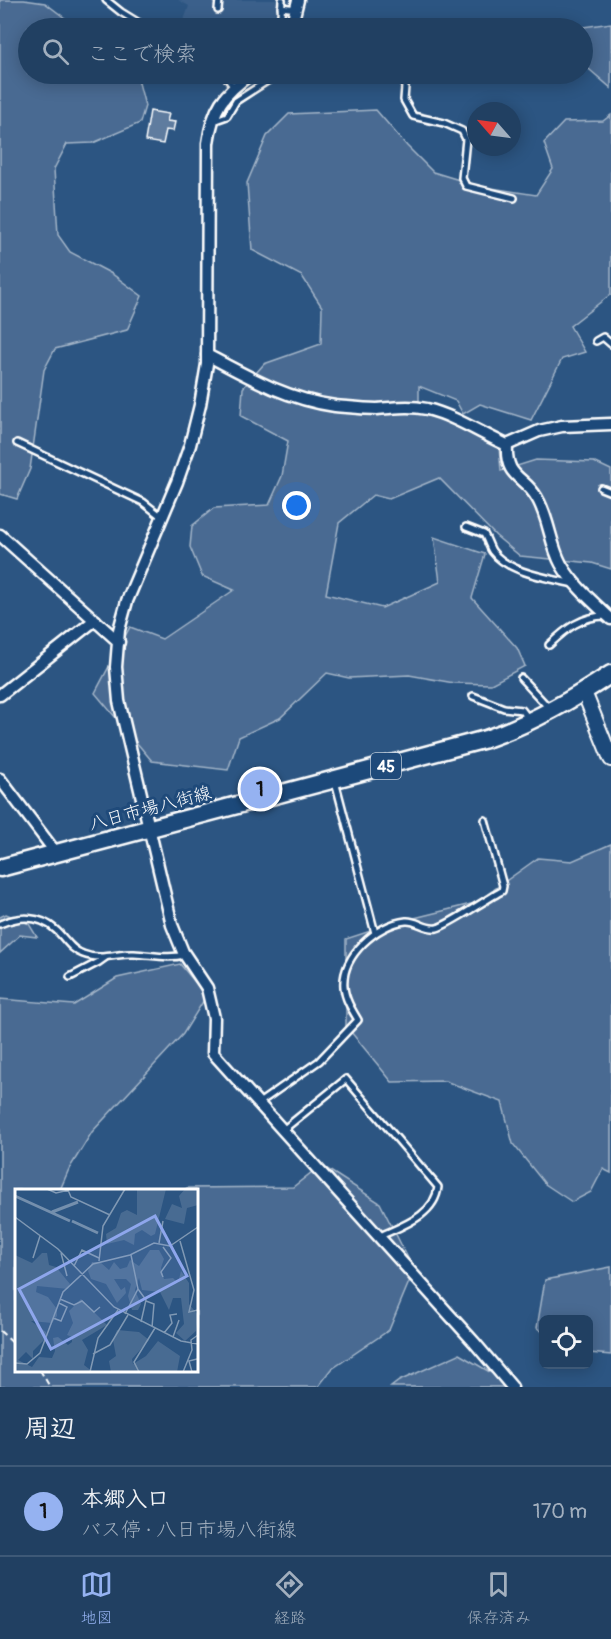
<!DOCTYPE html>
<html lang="ja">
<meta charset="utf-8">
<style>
:root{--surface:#214062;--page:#294768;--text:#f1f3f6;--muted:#a2afbe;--line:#3e5977;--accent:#95b2f1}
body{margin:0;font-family:Pangolin,"Klee One",sans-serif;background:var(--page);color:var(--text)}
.controls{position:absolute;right:18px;bottom:18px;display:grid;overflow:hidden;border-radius:9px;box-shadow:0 3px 15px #0003}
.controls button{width:54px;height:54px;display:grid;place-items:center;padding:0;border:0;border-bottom:2px solid var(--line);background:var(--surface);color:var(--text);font:30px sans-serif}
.compass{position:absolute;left:467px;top:102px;width:54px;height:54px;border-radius:50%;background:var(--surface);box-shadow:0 3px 15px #0003;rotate:298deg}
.you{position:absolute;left:297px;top:506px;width:21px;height:21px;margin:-15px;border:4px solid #fff;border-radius:50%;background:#1a73e8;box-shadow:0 0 0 9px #1a73e833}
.badge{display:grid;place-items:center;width:39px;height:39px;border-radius:50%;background:var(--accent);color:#111;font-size:20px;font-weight:700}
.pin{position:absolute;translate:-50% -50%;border:3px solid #fff;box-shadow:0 2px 6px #0006}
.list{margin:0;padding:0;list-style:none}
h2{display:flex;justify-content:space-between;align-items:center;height:78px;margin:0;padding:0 24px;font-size:26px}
h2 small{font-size:20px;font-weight:400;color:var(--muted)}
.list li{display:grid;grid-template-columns:39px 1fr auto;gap:18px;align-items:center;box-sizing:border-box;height:90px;padding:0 24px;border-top:2px solid var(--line)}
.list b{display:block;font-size:22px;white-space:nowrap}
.list p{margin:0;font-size:20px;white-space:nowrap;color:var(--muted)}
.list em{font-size:20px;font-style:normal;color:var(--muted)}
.icon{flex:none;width:33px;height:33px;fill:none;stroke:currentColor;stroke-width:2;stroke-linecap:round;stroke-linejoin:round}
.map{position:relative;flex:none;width:611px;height:1387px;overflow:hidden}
.search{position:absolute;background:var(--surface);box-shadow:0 3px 15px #0003;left:18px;right:18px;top:18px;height:66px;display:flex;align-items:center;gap:15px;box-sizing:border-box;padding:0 21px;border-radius:33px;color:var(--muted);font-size:22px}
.sheet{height:168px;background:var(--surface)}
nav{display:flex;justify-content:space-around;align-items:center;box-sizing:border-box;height:84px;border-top:2px solid var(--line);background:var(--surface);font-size:16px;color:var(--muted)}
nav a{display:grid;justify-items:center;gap:3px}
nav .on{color:var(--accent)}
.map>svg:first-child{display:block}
.built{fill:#3b618b}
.green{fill:#486b92;stroke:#a4b5c8;stroke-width:1.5}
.building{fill:#5e7c9f;stroke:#fff;stroke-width:1.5}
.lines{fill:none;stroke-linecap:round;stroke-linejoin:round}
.service-casing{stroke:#fff;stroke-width:10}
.minor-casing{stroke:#fff;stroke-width:15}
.tertiary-casing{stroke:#fff;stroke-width:18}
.primary-casing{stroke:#fff;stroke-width:21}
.path{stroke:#fff;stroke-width:2;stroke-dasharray:6 4.5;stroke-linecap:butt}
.service{stroke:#1f4a7a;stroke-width:5}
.minor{stroke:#1f4a7a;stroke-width:10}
.tertiary{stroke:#1f4a7a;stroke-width:14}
.primary{stroke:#1f4a7a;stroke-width:16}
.labels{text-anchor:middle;stroke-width:6;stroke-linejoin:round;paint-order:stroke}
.shield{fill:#1f4a7a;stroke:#bcc9d7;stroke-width:1.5}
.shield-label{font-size:16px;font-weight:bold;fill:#fff}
.street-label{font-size:18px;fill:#fff;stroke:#1f4a7a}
.inset-river{fill:none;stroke:#748fad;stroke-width:3}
.inset-road{fill:none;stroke:#8099b4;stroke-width:1.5}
.view{fill:#8ea6ec;fill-opacity:0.15;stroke:#8ea6ec;stroke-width:3}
.inset-edge{fill:none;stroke:#fff;stroke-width:3}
</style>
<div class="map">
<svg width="611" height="1387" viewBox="0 0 611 1387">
<rect width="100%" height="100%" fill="#2c5582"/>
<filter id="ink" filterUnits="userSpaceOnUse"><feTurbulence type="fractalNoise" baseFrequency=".0167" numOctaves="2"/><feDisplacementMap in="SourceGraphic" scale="12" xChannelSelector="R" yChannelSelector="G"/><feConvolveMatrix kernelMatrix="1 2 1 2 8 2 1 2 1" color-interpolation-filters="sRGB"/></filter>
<g filter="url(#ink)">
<!-- built -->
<polygon class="built" points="178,0 290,0 289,14 282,28 183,23 189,6"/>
<!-- green -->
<g class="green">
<polygon points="0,0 24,0 45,3 78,28 28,28 28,74 132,74 138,79 145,106 140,123 93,143 67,144 54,169 58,235 70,252 112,274 142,296 127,330 55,349 44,370 30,469 17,499 0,494"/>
<polygon points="611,23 611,88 583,64 582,28 576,28"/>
<polygon points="376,110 407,146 433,172 479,186 536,195 553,169 544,143 564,122 603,121 611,115 611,294 570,326 585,352 562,359 531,420 480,404 463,414 456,401 419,386 419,401 444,421 499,447 501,471 536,460 594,462 611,470 611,569 592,563 520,556 496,536 439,478 389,499 373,495 339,523 326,594 382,608 440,582 434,537 485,554 472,598 517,648 525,666 491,684 454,683 409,675 349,678 327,673 280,718 239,737 228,770 152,761 95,693 130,627 162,639 234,590 202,576 190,547 192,526 214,508 269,505 282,476 288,441 241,416 243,388 264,364 321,344 322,307 302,276 252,250 247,183 267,136 289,114"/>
<polygon points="611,844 611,1173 603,1169 591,1192 572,1202 545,1184 513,1144 502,1102 445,1081 392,1082 346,1026 346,939 398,922 475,903 538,858 572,861"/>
<polygon points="6,914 29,924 37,937 20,935 0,953 0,917"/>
<polygon points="180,964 199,987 204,1000 183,1034 92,1132 69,1169 60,1190 16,1190 16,1370 196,1370 196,1190 185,1190 187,1188 293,1187 321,1165 380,1203 414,1270 389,1330 332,1369 318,1387 0,1387 0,999 74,1005 117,978"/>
<polygon points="611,1267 611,1355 589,1353 588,1320 544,1320 543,1332 537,1328 545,1280"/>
<polygon points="459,1354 507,1382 507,1387 391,1387 399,1381"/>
</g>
<!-- building -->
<polygon class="building" points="150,111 169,114 167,121 175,122 173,131 166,130 163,144 145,141"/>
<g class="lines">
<defs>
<g id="service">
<polyline points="106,0 121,12 147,28"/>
<polyline points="281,7 297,9"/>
<polyline points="218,10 219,0"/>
<polyline points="281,15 282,0"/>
<polyline points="224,74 233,86"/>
<polyline points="406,74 404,100 413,116 444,123 462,131 466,139 462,178 466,186 514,198"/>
<polyline points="213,121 227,116 236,101 278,74"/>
<polyline points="596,341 603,337 611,344"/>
<polyline points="17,443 143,502 162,517"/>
<polyline points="601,488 611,492"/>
<path d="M466 527 484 534C487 539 489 546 492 551 508 573 549 578 574 584"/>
<path d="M549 645C566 629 581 616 606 616"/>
<polyline points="521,678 549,708"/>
<polyline points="473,696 504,708 522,710 528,718"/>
<polyline points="335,781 375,933"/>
<path d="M0 924C19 916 40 915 56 930 65 938 71 950 83 954 100 961 118 953 134 954 153 955 167 959 185 955"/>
<polyline points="70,977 99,962 106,957"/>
<path d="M259 1103 319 1061 358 1020C352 1010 345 999 344 987 341 956 377 924 406 921 417 920 425 930 437 928 449 925 488 898 502 891L503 886 485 820"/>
<path d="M283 1130 346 1079 438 1187C435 1216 401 1226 378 1237"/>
</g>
<g id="minor">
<polyline points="291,28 298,0"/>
<path d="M251 74C223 94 213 108 208 143L207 364 200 405 190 445 177 482 127 601 119 630 116 667 119 701 172 925 183 952 207 988 214 1018 213 1053 474 1342 512 1387"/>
<path d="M207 355C250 378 287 399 335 406 348 407 363 409 377 409 395 408 407 405 427 409 455 416 480 433 507 445L539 431 562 426 611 424"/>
<path d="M507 445C505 479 524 475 537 498 549 518 550 544 561 564 573 585 593 602 611 619"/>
<polyline points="0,535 119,642"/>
<polyline points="0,695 95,620"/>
<polyline points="0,779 56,853"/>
</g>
<polyline id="tertiary" points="584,692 611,759"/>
<path id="primary" d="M0 868 486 739C530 724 572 700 611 674"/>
</defs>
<!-- service casing -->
<use href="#service" class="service-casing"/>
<!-- minor casing -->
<use href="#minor" class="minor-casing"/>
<!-- tertiary casing -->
<use href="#tertiary" class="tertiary-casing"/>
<!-- primary casing -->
<use href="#primary" class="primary-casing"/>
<!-- path -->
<g class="path">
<polyline points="0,1331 16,1346"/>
<polyline points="40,1370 50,1387"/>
</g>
<!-- service -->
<use href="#service" class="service"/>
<!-- minor -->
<use href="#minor" class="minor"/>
<!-- tertiary -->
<use href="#tertiary" class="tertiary"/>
<!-- primary -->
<use href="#primary" class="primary"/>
</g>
</g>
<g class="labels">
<!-- shield labels -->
<rect class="shield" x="371" y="753" width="30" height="26" rx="4.5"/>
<g class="shield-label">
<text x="386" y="772">45</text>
</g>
<!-- street labels -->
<g class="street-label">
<text transform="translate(150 808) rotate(-15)" y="6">八日市場八街線</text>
</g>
</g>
<!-- overview -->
<g transform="translate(15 1189)">
<rect width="183" height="183" fill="#2c5582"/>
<path d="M122 0H151L140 45 136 47 127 41 120 45 119 56 109 51 92 55 91 45 101 39 106 24 112 21 122 26ZM170 0H183V16L172 19 169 35 150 30 157 15 167 19 164 7ZM135 61H144L149 70 146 79 149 90 158 89 163 94 166 82 174 94V115L183 126 181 142 170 152 161 144 169 135 166 109H158L154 121 145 103 127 101 124 89 120 101 126 115 123 121H117L113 107 116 95 111 90H99L106 101 110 98 111 104 102 114 91 95 76 90 73 82 77 73H85L94 81 99 73 105 80 112 78 115 71 124 77ZM27 64H32L34 76 41 78 55 95 53 100 22 97 21 103 33 108 42 120V127L37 134 16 132 31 143V149L18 162V170L11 163 3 171 17 178 24 168 37 169 40 162 38 149 43 148 53 156 57 153V148L52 146 58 134 54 122 66 110 92 136 67 151 73 161 69 176 78 183H0V66L17 74ZM102 141 124 143 134 151 117 170 118 175 131 167 143 152 165 167 162 183H96L94 172 101 167 98 151Z" fill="#486b92"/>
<path class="inset-river" d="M0 7 55 32M37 23 63 13M57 32 83 44"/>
<path class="inset-road" d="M32 0 41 4 54 1M53 1 56 8 95 26M0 28 43 60 99 118 166 152 183 155M165 52 179 101 174 123 183 121M144 54 148 32M46 64 52 87M18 69 25 47M84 72 88 37 110 0M59 77 67 61 84 69M148 88 146 83 156 69 148 58M123 100 131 111 126 133M45 110 59 116 67 112 79 123 85 118M131 112 139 115 137 138M110 125 123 100 116 66M38 129 46 132 52 118 44 114M149 144 157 134 155 126 162 125M158 148 164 131M78 165 95 156 113 126M0 174 12 175 25 164 48 103 78 75 115 66 139 54 155 57 183 38M75 183 83 149 103 121M124 183 119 173 140 139M168 183 177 161 176 151 183 146M177 183 174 172 182 170"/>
<path class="view" d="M140 27 172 87 36 160 4 100Z"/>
<rect width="183" height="183" class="inset-edge"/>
</g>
</svg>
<div class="controls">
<button><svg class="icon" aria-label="locate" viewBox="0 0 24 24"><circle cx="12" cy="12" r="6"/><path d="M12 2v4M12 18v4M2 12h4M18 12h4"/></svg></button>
</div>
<svg class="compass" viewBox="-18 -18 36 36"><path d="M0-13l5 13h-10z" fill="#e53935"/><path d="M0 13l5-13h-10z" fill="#a2afbe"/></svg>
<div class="you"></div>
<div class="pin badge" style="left:260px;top:789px">1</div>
<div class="search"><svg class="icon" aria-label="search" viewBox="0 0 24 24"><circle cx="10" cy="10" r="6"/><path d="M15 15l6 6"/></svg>ここで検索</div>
</div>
<section class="sheet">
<h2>周辺<small></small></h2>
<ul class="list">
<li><span class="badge">1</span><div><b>本郷入口</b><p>バス停 · 八日市場八街線</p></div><em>170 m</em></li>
</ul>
</section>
<nav>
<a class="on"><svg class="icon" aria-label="map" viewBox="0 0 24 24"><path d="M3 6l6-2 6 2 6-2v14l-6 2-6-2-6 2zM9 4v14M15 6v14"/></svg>地図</a>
<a><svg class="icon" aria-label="directions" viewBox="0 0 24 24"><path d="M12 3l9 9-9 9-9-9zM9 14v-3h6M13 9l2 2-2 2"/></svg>経路</a>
<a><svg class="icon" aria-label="saved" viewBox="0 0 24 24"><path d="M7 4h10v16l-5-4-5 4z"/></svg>保存済み</a>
</nav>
